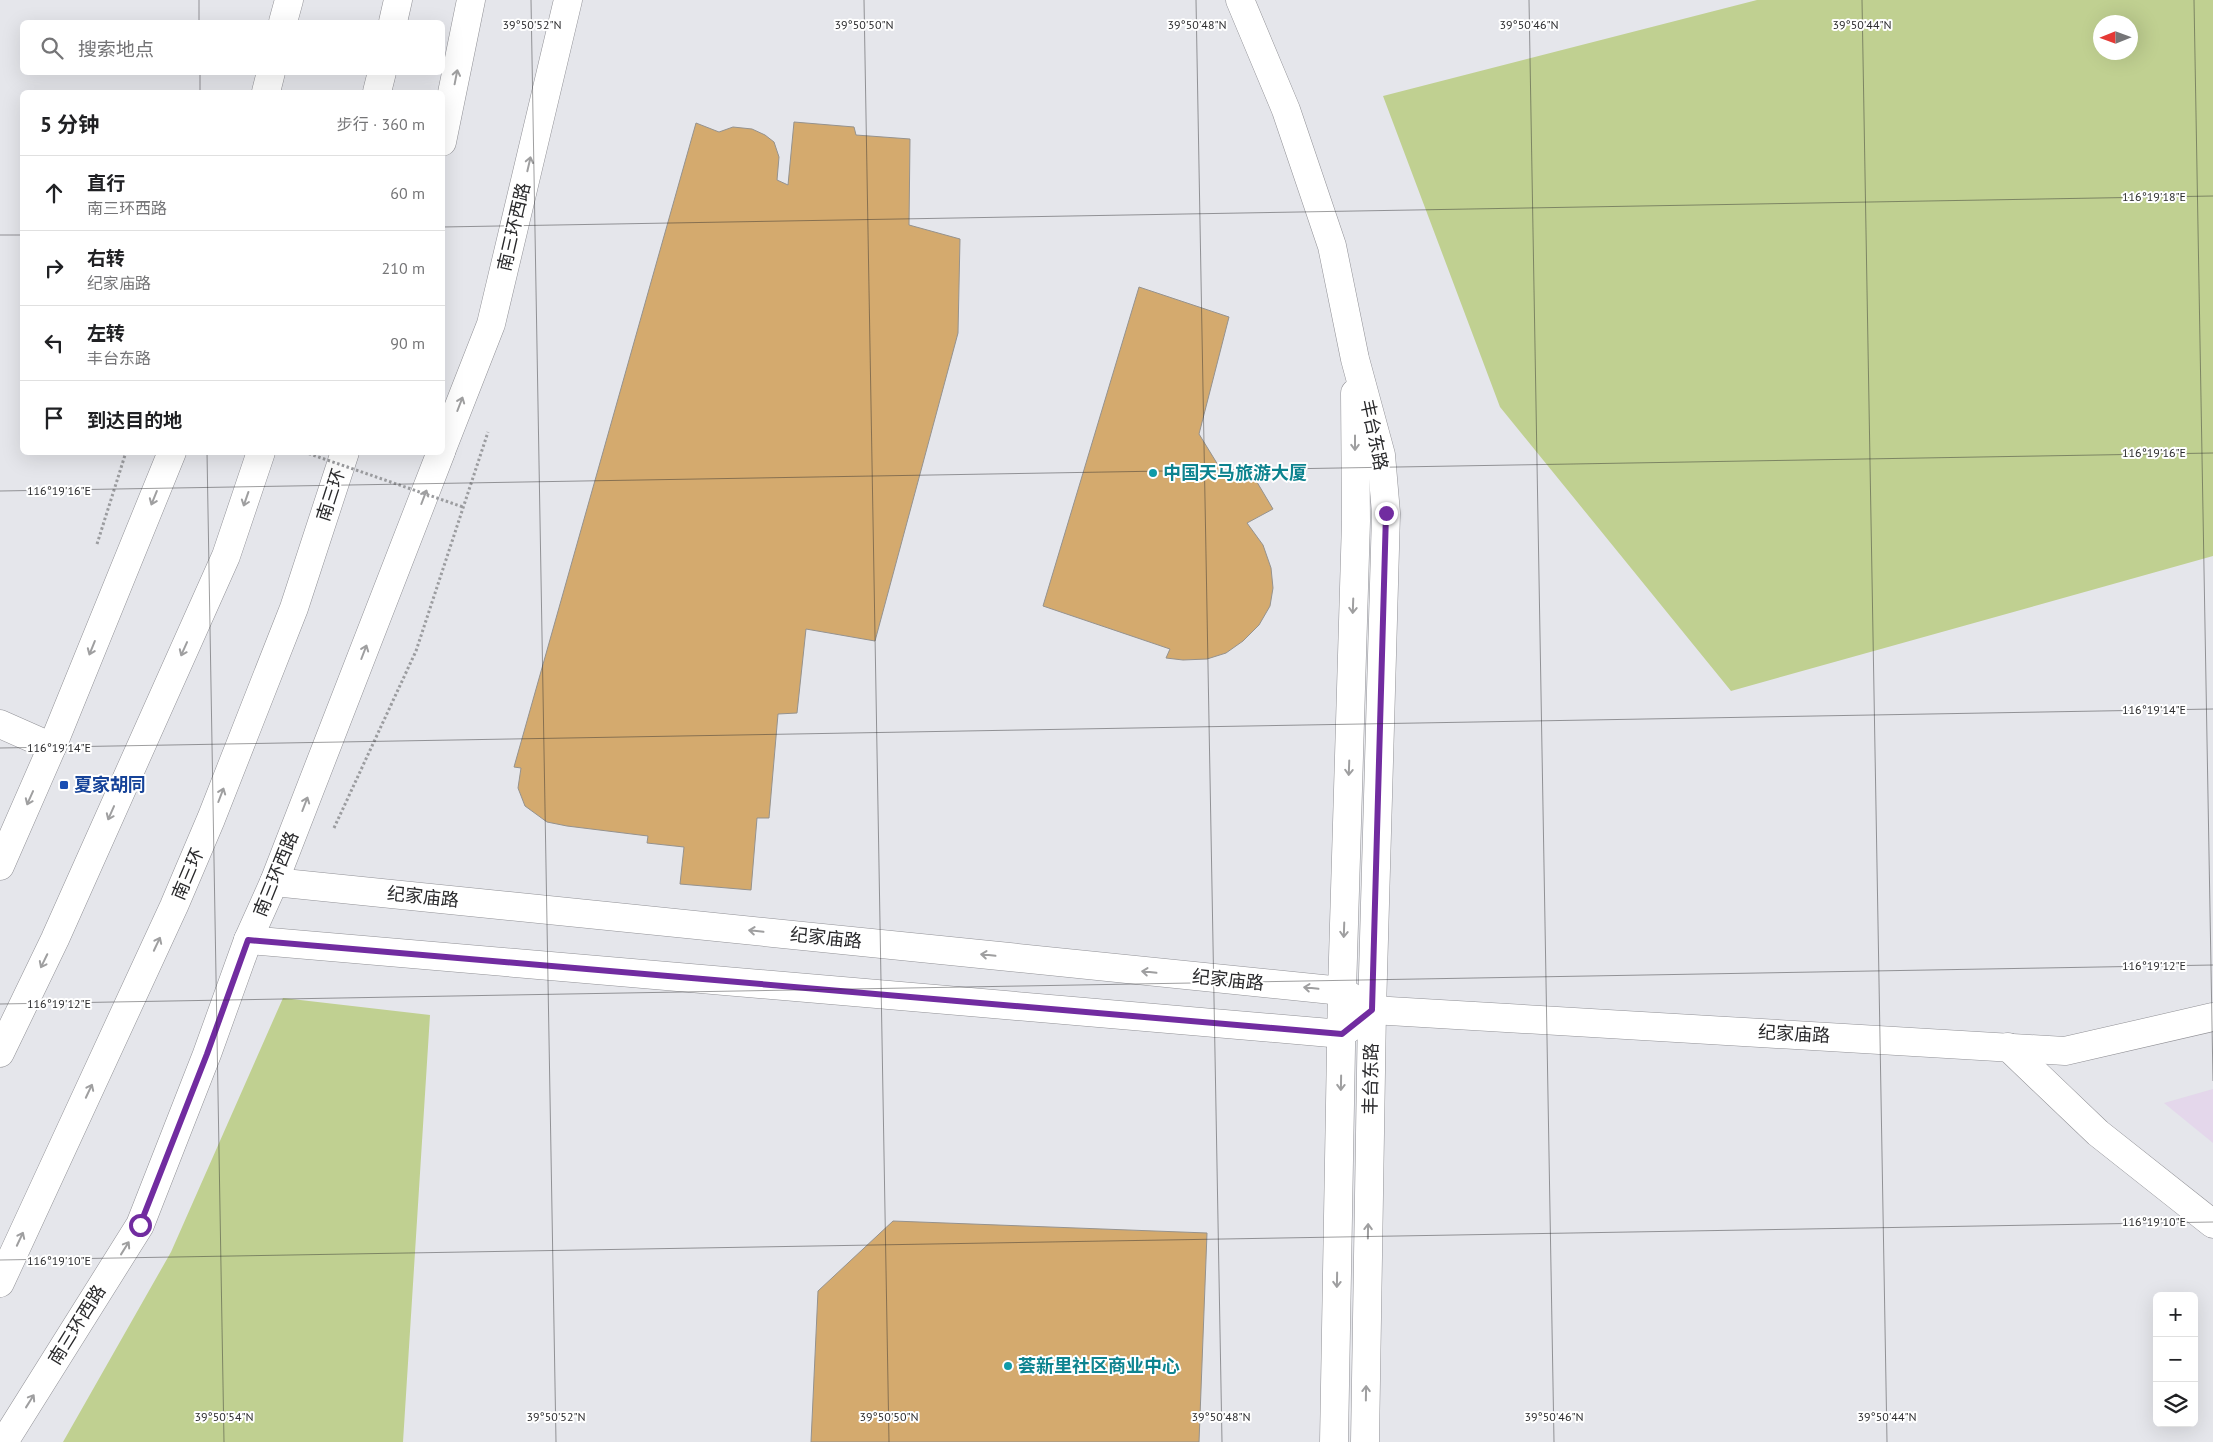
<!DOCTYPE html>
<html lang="zh">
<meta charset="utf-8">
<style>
:root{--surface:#fff;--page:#f2f2f2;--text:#202124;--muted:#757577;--line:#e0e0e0}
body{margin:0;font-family:"PT Sans","Noto Sans SC",sans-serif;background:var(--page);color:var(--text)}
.controls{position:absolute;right:15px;bottom:15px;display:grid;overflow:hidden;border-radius:8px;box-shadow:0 5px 20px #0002}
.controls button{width:45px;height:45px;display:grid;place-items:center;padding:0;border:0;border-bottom:1px solid var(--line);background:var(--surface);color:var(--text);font:25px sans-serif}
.compass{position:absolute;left:2093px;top:15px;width:45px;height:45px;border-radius:50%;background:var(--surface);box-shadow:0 5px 20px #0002;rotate:269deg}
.stop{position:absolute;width:15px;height:15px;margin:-11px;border:4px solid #712ca0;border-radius:50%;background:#fff}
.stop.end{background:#712ca0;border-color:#fff;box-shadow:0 1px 5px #0008}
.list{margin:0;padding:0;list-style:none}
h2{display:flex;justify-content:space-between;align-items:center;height:65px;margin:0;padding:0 20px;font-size:21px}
h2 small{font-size:16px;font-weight:400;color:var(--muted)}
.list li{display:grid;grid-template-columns:32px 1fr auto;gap:15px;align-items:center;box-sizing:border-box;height:75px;padding:0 20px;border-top:1px solid var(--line)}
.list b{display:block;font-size:19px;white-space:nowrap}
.list p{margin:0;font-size:16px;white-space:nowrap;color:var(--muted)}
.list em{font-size:16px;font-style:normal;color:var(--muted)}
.icon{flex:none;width:28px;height:28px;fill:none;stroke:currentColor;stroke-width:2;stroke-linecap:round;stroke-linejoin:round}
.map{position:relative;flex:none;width:2213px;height:1442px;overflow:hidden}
.search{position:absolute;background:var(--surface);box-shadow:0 5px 20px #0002;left:20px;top:20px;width:425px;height:55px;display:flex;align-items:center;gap:12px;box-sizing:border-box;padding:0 18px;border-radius:8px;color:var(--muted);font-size:19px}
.panel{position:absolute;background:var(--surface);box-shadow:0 5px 20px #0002;left:20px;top:90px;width:425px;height:365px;border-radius:8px}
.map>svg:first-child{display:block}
.commercial{fill:#e4d7eb}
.green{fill:#c0d091;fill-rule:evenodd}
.building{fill:#d4aa6e;stroke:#95928e}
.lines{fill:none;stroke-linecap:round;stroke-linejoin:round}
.minor-casing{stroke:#919196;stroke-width:29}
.highway-casing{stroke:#919196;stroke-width:29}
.path{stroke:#9b9c9f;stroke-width:3;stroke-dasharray:2.5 2.5;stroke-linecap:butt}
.minor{stroke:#fff;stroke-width:28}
.highway{stroke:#fff;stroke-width:28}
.path-bridge{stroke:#9b9c9f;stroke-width:3;stroke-dasharray:2.5 2.5;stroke-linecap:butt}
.oneway{stroke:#9f9fa0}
.route{stroke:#712ca0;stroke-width:6}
.ticks{fill:none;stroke:#2a2a2c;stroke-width:1;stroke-opacity:0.45}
.culture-dot{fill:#0f9aa8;stroke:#fff;stroke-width:2}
.transit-dot{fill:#1a4fb4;stroke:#fff;stroke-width:2}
.labels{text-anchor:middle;stroke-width:4;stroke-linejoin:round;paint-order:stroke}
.street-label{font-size:18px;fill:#2a2a2c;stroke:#fff}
.culture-label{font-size:18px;font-weight:bold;fill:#0d838f;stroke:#fff;text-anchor:start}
.transit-label{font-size:18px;font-weight:bold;fill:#164399;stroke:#fff;text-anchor:start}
.ticks-label{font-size:12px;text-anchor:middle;fill:#2a2a2c;stroke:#fff;stroke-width:4;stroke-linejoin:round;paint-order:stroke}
</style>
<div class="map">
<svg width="2213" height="1442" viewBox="0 0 2213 1442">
<rect width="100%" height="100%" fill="#e5e6eb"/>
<!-- commercial -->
<polygon class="commercial" points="2213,1089 2213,1143 2164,1103"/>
<!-- green -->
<g class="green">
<path d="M1757 0H2213V556L1731 691 1500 407 1383 96ZM2100 22H2130V52H2100Z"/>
<polygon points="283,998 430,1015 403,1442 63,1442 171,1252"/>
</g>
<!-- building -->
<g class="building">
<polygon points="794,122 854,127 856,135 910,139 909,225 960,239 958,333 875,641 806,629 797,713 778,714 769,818 757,818 751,890 680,884 684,847 647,843 648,836 567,826 547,822 525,806 518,788 521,768 514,767 696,123 719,132 733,127 752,129 765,135 774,142 779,157 777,180 788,185"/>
<polygon points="1139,287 1229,317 1199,434 1226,478 1248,467 1273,509 1247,523 1263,545 1271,568 1273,588 1270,606 1259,625 1243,641 1226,653 1207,659 1183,660 1166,658 1170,649 1043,606"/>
<polygon points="893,1221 1207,1233 1199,1442 811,1442 818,1291"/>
</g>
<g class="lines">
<defs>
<g id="minor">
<polyline points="1240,0 1286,110 1332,246 1355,359 1381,455 1386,513 1372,1010 1365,1442"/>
<polyline points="283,22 289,0"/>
<polyline points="266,92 271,72"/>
<polyline points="442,449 491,324 568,0"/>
<polyline points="0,724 52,747"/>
<polyline points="0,866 52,747 172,452"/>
<polyline points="274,882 1342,991 1372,1010 2065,1051 2213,1017"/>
<polyline points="248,940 1342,1034 1372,1010"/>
<polyline points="2008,1047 2098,1133 2213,1224"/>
<polyline points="4,1442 140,1225 207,1054 248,940 274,882 441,452"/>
<polyline points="1334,1442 1342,991 1356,521 1355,393"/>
</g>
<g id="highway">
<polyline points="393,22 398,0"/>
<polyline points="377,92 382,72"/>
<polyline points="442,142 471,0"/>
<polyline points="0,1053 55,939 226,556 261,452"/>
<polyline points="0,1283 174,906 211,819 294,608 345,452"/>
</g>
</defs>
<!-- minor casing -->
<use href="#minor" class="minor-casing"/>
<!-- highway casing -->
<use href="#highway" class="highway-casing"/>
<!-- path -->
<g class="path">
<polyline points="97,544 126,452"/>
<polyline points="334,828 416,651 488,432"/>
</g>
<!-- minor -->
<use href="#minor" class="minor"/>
<!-- highway -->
<use href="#highway" class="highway"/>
<!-- path-bridge -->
<polyline class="path-bridge" points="304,452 463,507"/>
</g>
<!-- one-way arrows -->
<defs><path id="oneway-shaft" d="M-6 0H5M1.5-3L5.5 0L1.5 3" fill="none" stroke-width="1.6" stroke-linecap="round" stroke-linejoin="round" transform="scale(1.25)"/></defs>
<g class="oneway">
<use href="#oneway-shaft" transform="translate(456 77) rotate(-79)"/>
<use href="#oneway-shaft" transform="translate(529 164) rotate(-77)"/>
<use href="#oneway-shaft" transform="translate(460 404) rotate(-69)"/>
<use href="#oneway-shaft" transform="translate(1355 443) rotate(90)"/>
<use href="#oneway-shaft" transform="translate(424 497) rotate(-69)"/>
<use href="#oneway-shaft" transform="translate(154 498) rotate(112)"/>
<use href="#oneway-shaft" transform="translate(246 499) rotate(109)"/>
<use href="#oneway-shaft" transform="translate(1353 606) rotate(92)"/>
<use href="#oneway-shaft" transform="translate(92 648) rotate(112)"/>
<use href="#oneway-shaft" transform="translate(184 649) rotate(114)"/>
<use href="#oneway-shaft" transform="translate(364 652) rotate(-69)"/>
<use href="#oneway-shaft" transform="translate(1349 768) rotate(92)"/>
<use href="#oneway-shaft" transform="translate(221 795) rotate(-69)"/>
<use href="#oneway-shaft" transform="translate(30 798) rotate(114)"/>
<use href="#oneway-shaft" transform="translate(305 804) rotate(-69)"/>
<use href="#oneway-shaft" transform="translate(111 813) rotate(114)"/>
<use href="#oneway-shaft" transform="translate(1344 930) rotate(92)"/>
<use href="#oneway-shaft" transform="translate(756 931) rotate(-174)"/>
<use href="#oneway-shaft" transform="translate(157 944) rotate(-65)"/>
<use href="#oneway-shaft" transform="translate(988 955) rotate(-174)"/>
<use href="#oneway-shaft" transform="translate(44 961) rotate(116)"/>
<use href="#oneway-shaft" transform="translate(1149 972) rotate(-174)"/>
<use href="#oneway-shaft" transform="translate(1311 988) rotate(-174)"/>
<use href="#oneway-shaft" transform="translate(1341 1083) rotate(91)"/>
<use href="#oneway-shaft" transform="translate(89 1091) rotate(-65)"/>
<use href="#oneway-shaft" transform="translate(1368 1231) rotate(-89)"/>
<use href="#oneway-shaft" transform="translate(20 1239) rotate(-65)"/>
<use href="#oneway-shaft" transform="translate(125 1248) rotate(-58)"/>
<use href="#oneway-shaft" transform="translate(1337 1280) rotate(91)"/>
<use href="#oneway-shaft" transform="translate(1366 1393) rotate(-89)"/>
<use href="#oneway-shaft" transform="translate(30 1401) rotate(-58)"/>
</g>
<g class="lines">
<!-- route -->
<polyline class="route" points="140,1225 207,1054 248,940 1342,1034 1372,1010 1386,513"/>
</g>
<!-- ticks -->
<path class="ticks" d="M199 0V22M531 0 556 1442M864 0 889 1442M1196 0 1222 1442M1529 0 1554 1442M1862 0 1887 1442M2194 0 2213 1081M200 72V92M442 227 2213 196M0 235H22M207 452 224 1442M0 491 2213 453M0 748 2213 709M0 1004 2213 965M0 1260 2213 1222"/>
<!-- markers -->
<g class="culture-dot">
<circle cx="1153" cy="473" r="5"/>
<circle cx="1008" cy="1366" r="5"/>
</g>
<rect class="transit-dot" x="59" y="780" width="10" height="10" rx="2.5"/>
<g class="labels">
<!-- street labels -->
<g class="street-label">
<text transform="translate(514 227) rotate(-77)" y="6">南三环西路</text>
<text transform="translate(1374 435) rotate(78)" y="6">丰台东路</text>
<text transform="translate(331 495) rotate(-72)" y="6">南三环</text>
<text transform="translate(188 874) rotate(-67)" y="6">南三环</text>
<text transform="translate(276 874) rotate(-68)" y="6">南三环西路</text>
<text transform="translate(423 897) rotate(6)" y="6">纪家庙路</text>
<text transform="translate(826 938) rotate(6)" y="6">纪家庙路</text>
<text transform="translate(1228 980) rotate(6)" y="6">纪家庙路</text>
<text transform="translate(1794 1034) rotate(3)" y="6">纪家庙路</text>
<text transform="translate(1371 1079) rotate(-89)" y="6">丰台东路</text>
<text transform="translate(77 1325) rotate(-58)" y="6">南三环西路</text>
</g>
<!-- culture labels -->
<g class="culture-label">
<text x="1163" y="479">中国天马旅游大厦</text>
<text x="1018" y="1372">荟新里社区商业中心</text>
</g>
<!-- transit labels -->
<g class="transit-label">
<text x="74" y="791">夏家胡同</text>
</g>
</g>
<g class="ticks-label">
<text x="532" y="29">39°50'52"N</text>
<text x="864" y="29">39°50'50"N</text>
<text x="1197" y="29">39°50'48"N</text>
<text x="1529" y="29">39°50'46"N</text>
<text x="1862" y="29">39°50'44"N</text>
<text x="2154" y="201">116°19'18"E</text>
<text x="2154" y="457">116°19'16"E</text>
<text x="59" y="495">116°19'16"E</text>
<text x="2154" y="714">116°19'14"E</text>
<text x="59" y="752">116°19'14"E</text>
<text x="2154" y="970">116°19'12"E</text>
<text x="59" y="1008">116°19'12"E</text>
<text x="2154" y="1226">116°19'10"E</text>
<text x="59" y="1265">116°19'10"E</text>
<text x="224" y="1421">39°50'54"N</text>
<text x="556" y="1421">39°50'52"N</text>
<text x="889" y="1421">39°50'50"N</text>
<text x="1221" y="1421">39°50'48"N</text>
<text x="1554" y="1421">39°50'46"N</text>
<text x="1887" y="1421">39°50'44"N</text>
</g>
</svg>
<div class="controls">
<button>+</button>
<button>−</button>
<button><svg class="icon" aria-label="layers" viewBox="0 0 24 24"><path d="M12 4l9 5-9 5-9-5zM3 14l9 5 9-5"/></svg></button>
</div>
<svg class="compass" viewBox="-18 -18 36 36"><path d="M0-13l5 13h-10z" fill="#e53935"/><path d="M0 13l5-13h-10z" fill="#757577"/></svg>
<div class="stop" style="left:140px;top:1225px"></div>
<div class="stop end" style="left:1386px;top:513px"></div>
<div class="search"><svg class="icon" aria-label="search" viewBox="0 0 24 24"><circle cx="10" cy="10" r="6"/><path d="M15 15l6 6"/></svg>搜索地点</div>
<section class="panel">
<h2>5 分钟<small>步行 · 360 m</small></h2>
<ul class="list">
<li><svg class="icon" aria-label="ahead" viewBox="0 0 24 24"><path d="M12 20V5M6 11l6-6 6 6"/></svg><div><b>直行</b><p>南三环西路</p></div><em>60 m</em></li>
<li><svg class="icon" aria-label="right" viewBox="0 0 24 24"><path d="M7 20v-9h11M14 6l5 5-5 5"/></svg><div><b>右转</b><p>纪家庙路</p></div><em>210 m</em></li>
<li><svg class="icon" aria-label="left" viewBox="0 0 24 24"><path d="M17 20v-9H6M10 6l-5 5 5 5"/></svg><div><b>左转</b><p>丰台东路</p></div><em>90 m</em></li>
<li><svg class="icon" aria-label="arrive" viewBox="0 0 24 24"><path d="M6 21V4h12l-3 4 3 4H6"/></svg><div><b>到达目的地</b></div></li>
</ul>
</section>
</div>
